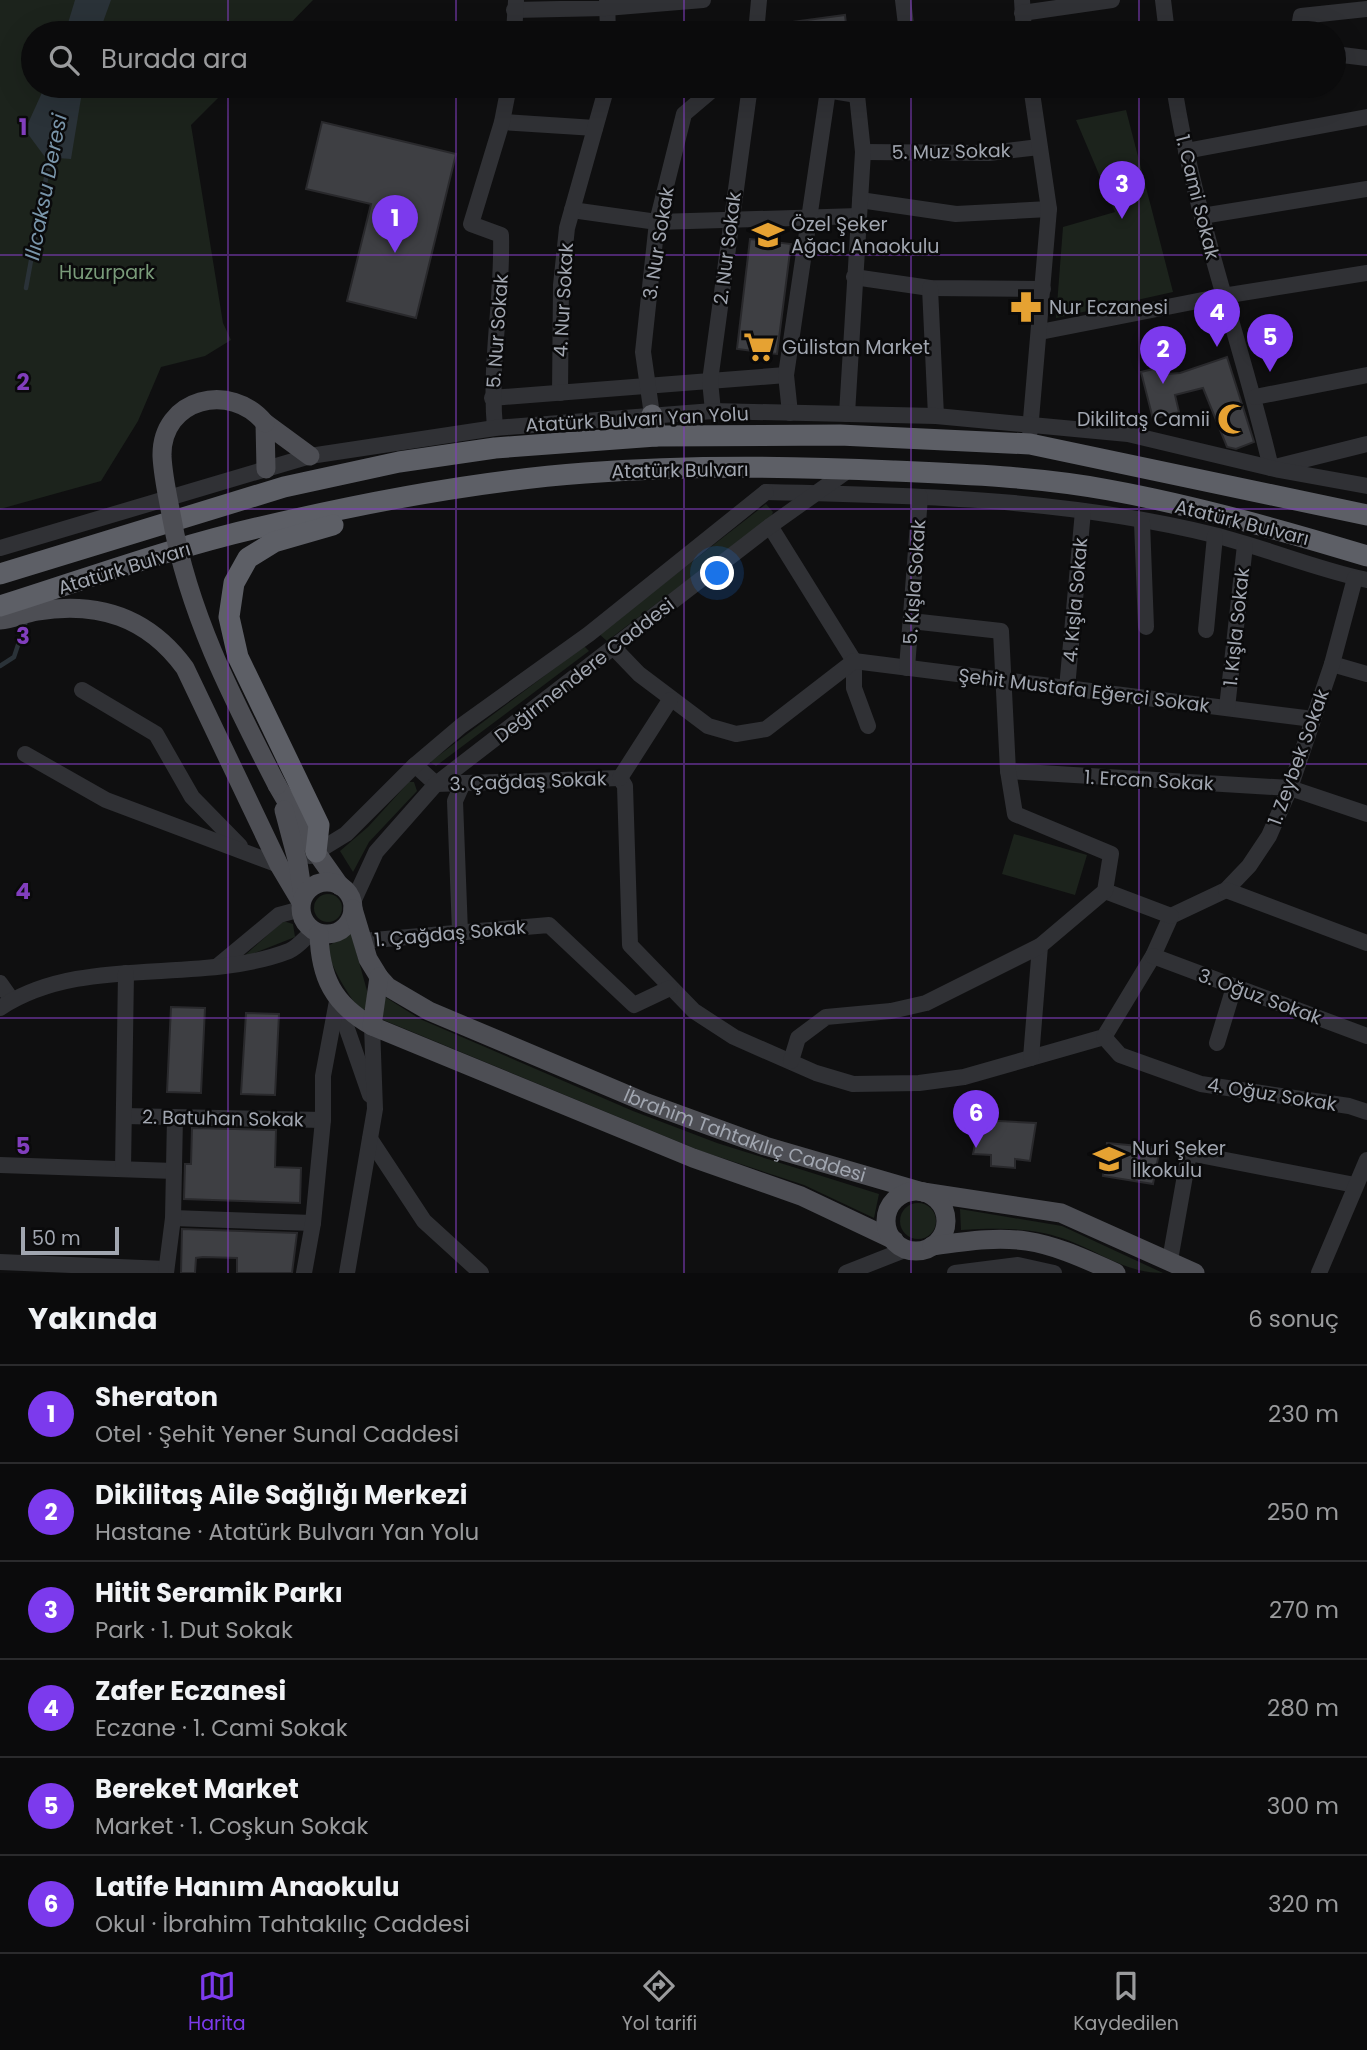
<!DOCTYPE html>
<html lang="tr">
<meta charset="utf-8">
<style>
:root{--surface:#0b0b0c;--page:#141415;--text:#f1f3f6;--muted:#9a9b9d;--line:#2b2b2d;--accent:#7c3aed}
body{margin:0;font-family:Poppins,sans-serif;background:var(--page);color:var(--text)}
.scale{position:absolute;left:21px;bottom:18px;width:98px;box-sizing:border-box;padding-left:7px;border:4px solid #a1a6b0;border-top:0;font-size:19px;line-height:24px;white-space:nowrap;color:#a1a6b0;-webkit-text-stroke:5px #0a0a0b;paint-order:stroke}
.you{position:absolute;left:718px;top:574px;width:24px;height:24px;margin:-18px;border:5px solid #fff;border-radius:50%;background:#1a73e8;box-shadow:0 0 0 10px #1a73e833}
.badge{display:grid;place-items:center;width:46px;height:46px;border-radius:50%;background:var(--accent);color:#fff;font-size:23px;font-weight:700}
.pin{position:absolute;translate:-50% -58px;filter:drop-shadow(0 2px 4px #0008)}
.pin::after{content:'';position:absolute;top:37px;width:24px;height:21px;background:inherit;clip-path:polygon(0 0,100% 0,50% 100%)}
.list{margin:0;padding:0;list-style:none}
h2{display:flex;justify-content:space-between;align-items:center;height:91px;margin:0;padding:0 28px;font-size:30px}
h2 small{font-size:23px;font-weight:400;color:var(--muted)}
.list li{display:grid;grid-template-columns:46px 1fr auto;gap:21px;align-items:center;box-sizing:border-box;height:98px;padding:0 28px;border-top:2px solid var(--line)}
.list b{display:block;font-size:26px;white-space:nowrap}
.list p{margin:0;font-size:23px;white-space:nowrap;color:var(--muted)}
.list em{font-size:23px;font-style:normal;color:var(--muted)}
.icon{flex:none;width:38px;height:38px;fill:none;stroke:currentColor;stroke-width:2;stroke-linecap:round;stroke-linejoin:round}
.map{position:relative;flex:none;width:1367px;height:1273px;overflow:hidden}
.search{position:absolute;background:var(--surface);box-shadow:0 7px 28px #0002;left:21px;right:21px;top:21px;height:77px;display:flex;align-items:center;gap:18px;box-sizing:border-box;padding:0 24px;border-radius:38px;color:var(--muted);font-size:26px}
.sheet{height:679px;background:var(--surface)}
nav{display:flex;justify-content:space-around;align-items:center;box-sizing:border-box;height:98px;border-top:2px solid var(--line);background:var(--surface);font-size:19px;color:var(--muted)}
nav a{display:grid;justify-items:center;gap:4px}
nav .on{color:var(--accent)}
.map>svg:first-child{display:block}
.green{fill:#1c231c}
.water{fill:#2a3238}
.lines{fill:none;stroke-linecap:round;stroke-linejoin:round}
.stream{stroke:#2a3238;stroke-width:4.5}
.building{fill:#3e3f43;stroke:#29292c;stroke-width:2}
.minor{stroke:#303135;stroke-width:16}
.major{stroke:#4d4e54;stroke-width:19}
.highway{stroke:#5d5f66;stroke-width:21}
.major-bridge{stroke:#4d4e54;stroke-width:19}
.grid{fill:none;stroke:#813ebd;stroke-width:2;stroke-opacity:0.55}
.labels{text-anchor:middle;stroke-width:5;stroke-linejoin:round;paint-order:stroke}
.street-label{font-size:19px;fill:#a1a6b0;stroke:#0a0a0b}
.poi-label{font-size:19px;fill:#a1a6b0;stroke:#0a0a0b;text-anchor:start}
.park-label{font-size:19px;fill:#799b79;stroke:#0a0a0b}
.water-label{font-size:21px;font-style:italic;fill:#7995aa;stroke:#0a0a0b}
.grid-label{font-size:23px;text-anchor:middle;font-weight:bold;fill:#813ebd;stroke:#0a0a0b;stroke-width:5;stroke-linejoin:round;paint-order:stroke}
</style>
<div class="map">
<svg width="1367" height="1273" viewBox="0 0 1367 1273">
<rect width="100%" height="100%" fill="#0f0f10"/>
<!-- green -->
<g class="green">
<polygon points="0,0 313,0 281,33 33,33 33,86 230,86 191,125 223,323 231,340 205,356 161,367 138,421 101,481 0,509"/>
<polygon points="1126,110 1173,292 1056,318 1063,227 1115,212 1076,120"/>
<polygon points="766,504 773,512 771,517 607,641 599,634"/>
<polygon points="584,646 589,651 436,766 430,762"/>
<polygon points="409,782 414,782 417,791 369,842 353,872 340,851 368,827"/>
<polygon points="1014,834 1087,855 1075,895 1002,874"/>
<circle cx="328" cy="908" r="14"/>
<polygon points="283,921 293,924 295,937 242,958"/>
<path d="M351 933 369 998 365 1009H359C345 990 333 970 326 947Z"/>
<polygon points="382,995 420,1019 633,1111 717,1143 879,1194 874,1218 804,1185 701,1151 381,1019"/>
<circle cx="918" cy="1221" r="18"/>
<path d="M960 1209 1062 1226 1163 1273C1127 1273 1103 1254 1070 1241 1035 1227 999 1228 961 1230Z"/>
</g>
<!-- water -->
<g class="water">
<polygon points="75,0 111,0 99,33 65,33"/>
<polygon points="45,86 83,86 71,159 45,157 25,130"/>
</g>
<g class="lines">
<!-- stream -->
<g class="stream">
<polyline points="26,288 51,151"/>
<polyline points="0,666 14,657 27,618"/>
</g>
</g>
<!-- building -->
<g class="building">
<polygon points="845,15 847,33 779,33 777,24"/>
<polygon points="322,122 456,154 416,318 347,301 371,204 306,189"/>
<polygon points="750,239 791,244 777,354 737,349"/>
<polygon points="1227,357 1254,442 1236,449 1227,447 1203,388 1175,395 1179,412 1153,419 1141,372 1165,366 1167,374 1180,373"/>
<polygon points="171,1007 205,1008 201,1093 167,1092"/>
<polygon points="246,1013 279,1014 275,1095 241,1094"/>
<polygon points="980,1120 1036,1123 1030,1161 1015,1159 1015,1168 991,1166 991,1155 973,1154"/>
<polygon points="192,1128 276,1130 275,1167 301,1168 300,1203 184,1199 185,1164 191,1164"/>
<polygon points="1107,1143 1160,1148 1153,1184 1103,1176"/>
<polygon points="182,1229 297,1233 292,1273 237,1273 237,1258 203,1257 196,1258 195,1273 181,1273"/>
</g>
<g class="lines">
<!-- minor -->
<g class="minor">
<polyline points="607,0 608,33"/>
<polyline points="903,0 907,33"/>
<polyline points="1022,0 1024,33"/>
<polyline points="1163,0 1167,33"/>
<polyline points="514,10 606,8 703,0"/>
<polyline points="1022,13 1112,0"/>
<polyline points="514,33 516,1"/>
<polyline points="756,33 759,0"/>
<polyline points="1298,33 1301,16 1367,9"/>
<polyline points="1334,54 1367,58"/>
<polyline points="802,86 857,95"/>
<path d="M1174 86C1194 216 1241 340 1271 468L1367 444"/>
<polyline points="502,122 595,128"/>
<polyline points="1186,151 1367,117"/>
<polyline points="863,152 989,153 1039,147"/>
<polyline points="860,200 956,214 1049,209"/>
<polyline points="572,210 657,222 859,216"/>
<polyline points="1202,216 1367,189"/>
<polyline points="854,277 930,288 1043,289"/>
<polyline points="930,288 936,416"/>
<polyline points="1040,332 1223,296 1367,273"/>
<polyline points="560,393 561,285 567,228 607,86"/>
<polyline points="1255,397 1367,375"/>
<polyline points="492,398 786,375"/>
<polyline points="713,411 710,381 750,86"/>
<polyline points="790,413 786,375 828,90"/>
<polyline points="847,414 863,152 857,95 867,86"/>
<polyline points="652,415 643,352 657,222 684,114 717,86"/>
<path d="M495 428C489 364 503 299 501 235L471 224 502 122 509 86"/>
<polyline points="1030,431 1049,209 1031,86"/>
<path d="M766 492C915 495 1069 499 1214 535 1266 548 1315 569 1367 580"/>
<polyline points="1142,522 1146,627"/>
<polyline points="770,526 854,661 854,688 868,726"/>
<polyline points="0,548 310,456 495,428 713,411 936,416 1128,434 1279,470 1367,486"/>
<polyline points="1206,630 1215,536"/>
<polyline points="614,648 639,674 708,726 736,734 766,729 854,661 1313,719"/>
<polyline points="1332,664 1367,674"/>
<polyline points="907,668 920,497"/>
<polyline points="1067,688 1083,511"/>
<polyline points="82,690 156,734 192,797 240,846"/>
<polyline points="1227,708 1245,545"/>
<polyline points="25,754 106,800 279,865"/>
<polyline points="415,765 436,784 620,778"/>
<polyline points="1008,771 1290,788 1367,814"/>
<polyline points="620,778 625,786 630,945 694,1011 734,1037 816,1073 853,1084 919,1083 964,1077 1104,1037 1153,956 1171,916 1226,890 1249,866 1269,836 1290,788 1332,664 1355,578"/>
<polyline points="620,778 670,700"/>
<polyline points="310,856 346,834 415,765 461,726 589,634 766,492"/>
<polyline points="1226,890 1367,943"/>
<polyline points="1105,891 1171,916"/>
<polyline points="353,902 376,852 436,784 770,526 850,469"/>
<polyline points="460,932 455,801 463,783"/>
<polyline points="362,941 549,925 634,1005 670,988"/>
<polyline points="1153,956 1367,1036"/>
<polyline points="219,965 279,915 301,909"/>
<polyline points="0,983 12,1000"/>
<polyline points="338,1003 370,1095"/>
<path d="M0 1008C83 953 198 986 289 951 297 948 306 937 313 931"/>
<polyline points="1104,1037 1120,1055 1201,1084 1349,1106 1367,1112"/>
<polyline points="1217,1043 1234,987"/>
<polyline points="1031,1058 1040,946"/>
<polyline points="791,1061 798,1038 826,1017 891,1011 926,1003 1040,946 1105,891 1111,854 1015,814 1008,771 1001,631 911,621"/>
<polyline points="124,1116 323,1120"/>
<polyline points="370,1139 424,1221 481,1273"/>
<polyline points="0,1165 174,1171"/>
<polyline points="123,1169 126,973"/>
<polyline points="173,1218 313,1223"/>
<polyline points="1170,1260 1189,1153 1355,1185"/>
<polyline points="0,1262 166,1269"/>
<polyline points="166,1273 173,1218 175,1117"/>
<polyline points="304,1273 313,1223 323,1120 323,1076 337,1001"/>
<polyline points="347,1273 375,1109 372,1026"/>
<polyline points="846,1273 907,1249"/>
<polyline points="955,1273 1018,1265 1054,1273"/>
<polyline points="1319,1273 1367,1160"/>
</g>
<!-- major -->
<g class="major">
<polyline points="266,469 265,423 310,456"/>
<path d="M0 620C13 619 24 613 37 611 98 601 148 617 185 668L279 865 301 902"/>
<polyline points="277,785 316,852 340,886"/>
<polyline points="284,810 298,863 303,896"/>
<circle cx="327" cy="908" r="26"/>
<path id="s1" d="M353 909 368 959 379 977 388 987 429 1011 647 1103 765 1146 923 1192 1061 1213 1195 1273"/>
<path d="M319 933C320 977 333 1004 372 1026L693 1158 801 1196 894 1240"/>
<polyline points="372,1026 379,977"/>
<circle cx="916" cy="1221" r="30"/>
<path d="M932 1246C1018 1233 1038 1237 1116 1273"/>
</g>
<!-- highway -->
<g class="highway">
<polyline points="652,415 656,436"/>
<polyline points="0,574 284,487 399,462 495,448 656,436 840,435 1030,444 1367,515"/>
<path d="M0 606C86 579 173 547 261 527 367 502 477 481 585 473 687 465 791 466 893 471 965 474 1039 477 1109 490 1197 506 1282 530 1367 556"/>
<polyline points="316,852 319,825 238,657 229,617 234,583 248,558 274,542 333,525"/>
</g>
<!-- major-bridge -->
<path class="major-bridge" d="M265 423C231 381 161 398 162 456 163 477 168 498 172 519 189 615 233 699 277 785"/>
</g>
<!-- grid -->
<path class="grid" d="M228 0V33M456 0V33M684 0V33M911 0V33M1139 0V33M228 86V1273M456 86V1273M684 86V1273M911 86V1273M1139 86V1273M0 255H1367M0 509H1367M0 764H1367M0 1018H1367"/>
<!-- icons -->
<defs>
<symbol id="school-bare" viewBox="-9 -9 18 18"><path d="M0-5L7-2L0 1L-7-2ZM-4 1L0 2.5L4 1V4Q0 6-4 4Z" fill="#e6a232" stroke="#0a0a0b" stroke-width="2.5" paint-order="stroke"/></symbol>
<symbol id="pharmacy-bare" viewBox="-9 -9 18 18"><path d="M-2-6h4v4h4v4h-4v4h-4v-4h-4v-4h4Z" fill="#e6a232" stroke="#0a0a0b" stroke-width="2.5" paint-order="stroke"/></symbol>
<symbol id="supermarket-bare" viewBox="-9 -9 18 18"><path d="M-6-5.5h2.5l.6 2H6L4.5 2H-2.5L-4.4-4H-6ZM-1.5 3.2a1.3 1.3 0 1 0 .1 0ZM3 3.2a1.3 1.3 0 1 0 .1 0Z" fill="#e6a232" stroke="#0a0a0b" stroke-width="2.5" paint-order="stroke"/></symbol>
<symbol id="mosque-bare" viewBox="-9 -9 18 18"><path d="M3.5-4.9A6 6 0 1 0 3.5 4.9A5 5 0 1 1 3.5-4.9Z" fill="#e6a232" stroke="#0a0a0b" stroke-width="2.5" paint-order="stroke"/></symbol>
</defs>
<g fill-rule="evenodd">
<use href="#school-bare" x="746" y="213" width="44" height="44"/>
<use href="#pharmacy-bare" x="1004" y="285" width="44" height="44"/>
<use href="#supermarket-bare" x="737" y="325" width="44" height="44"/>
<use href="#mosque-bare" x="1211" y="397" width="44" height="44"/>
<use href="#school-bare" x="1087" y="1137" width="44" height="44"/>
</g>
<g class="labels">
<!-- street labels -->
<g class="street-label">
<text transform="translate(951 151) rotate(-1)" y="7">5. Muz Sokak</text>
<text transform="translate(1198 197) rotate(76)" y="7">1. Cami Sokak</text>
<text transform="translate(658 243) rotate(-81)" y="7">3. Nur Sokak</text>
<text transform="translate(727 248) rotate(-83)" y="7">2. Nur Sokak</text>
<text transform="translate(563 300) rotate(-87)" y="7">4. Nur Sokak</text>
<text transform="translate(497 331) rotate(-86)" y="7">5. Nur Sokak</text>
<text transform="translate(637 419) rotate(-3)" y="7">Atatürk Bulvarı Yan Yolu</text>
<text transform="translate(680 470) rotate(-1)" y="7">Atatürk Bulvarı</text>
<text transform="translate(1242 522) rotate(14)" y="7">Atatürk Bulvarı</text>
<text transform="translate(124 568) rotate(-17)" y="7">Atatürk Bulvarı</text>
<text transform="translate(914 582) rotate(-86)" y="7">5. Kışla Sokak</text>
<text transform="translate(1075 600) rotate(-85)" y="7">4. Kışla Sokak</text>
<text transform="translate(1236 627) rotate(-84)" y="7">1. Kışla Sokak</text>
<text transform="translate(584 670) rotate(-38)" y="7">Değirmendere Caddesi</text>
<text transform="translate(1084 690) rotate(7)" y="7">Şehit Mustafa Eğerci Sokak</text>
<text transform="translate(1298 757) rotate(-70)" y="7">1. Zeybek Sokak</text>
<text transform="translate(1149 780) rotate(3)" y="7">1. Ercan Sokak</text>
<text transform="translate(528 781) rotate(-2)" y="7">3. Çağdaş Sokak</text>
<text transform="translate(450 933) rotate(-5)" y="7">1. Çağdaş Sokak</text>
<text transform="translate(1260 996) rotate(20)" y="7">3. Oğuz Sokak</text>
<text transform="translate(1272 1094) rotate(9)" y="7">4. Oğuz Sokak</text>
<text transform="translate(223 1118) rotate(1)" y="7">2. Batuhan Sokak</text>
<text dy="7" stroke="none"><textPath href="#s1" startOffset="474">İbrahim Tahtakılıç Caddesi</textPath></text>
</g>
<!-- poi labels -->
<g class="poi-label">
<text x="791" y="231">Özel Şeker<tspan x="791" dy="22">Ağacı Anaokulu</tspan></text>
<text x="1049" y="314">Nur Eczanesi</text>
<text x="782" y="354">Gülistan Market</text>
<text x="1210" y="426" text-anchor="end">Dikilitaş Camii</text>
<text x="1132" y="1155">Nuri Şeker<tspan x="1132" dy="22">İlkokulu</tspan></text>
</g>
<!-- park labels -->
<g class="park-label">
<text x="107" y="279">Huzurpark</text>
</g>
<!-- water labels -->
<g class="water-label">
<text transform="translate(46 187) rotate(-79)" y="7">Ilıcaksu Deresi</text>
</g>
</g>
<g class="grid-label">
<text x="23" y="135">1</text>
<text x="23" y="390">2</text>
<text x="23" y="644">3</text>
<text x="23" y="899">4</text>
<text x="23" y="1154">5</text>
</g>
</svg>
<div class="scale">50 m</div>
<div class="you"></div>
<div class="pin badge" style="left:395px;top:253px">1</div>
<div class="pin badge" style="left:1163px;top:384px">2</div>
<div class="pin badge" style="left:1122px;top:219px">3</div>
<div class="pin badge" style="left:1217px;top:347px">4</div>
<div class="pin badge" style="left:1270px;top:372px">5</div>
<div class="pin badge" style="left:976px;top:1148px">6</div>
<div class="search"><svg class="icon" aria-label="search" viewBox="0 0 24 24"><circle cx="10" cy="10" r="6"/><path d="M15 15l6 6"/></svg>Burada ara</div>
</div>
<section class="sheet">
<h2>Yakında<small>6 sonuç</small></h2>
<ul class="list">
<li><span class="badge">1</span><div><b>Sheraton</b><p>Otel · Şehit Yener Sunal Caddesi</p></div><em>230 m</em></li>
<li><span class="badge">2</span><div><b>Dikilitaş Aile Sağlığı Merkezi</b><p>Hastane · Atatürk Bulvarı Yan Yolu</p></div><em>250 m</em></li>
<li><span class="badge">3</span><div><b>Hitit Seramik Parkı</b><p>Park · 1. Dut Sokak</p></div><em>270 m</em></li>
<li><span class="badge">4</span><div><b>Zafer Eczanesi</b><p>Eczane · 1. Cami Sokak</p></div><em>280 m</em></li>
<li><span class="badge">5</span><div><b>Bereket Market</b><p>Market · 1. Coşkun Sokak</p></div><em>300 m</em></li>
<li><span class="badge">6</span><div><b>Latife Hanım Anaokulu</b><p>Okul · İbrahim Tahtakılıç Caddesi</p></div><em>320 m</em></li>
</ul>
</section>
<nav>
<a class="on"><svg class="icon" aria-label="map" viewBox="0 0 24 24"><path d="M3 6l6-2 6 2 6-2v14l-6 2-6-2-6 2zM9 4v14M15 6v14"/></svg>Harita</a>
<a><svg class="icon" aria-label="directions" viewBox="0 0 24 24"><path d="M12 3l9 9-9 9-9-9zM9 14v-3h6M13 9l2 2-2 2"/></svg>Yol tarifi</a>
<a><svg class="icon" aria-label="saved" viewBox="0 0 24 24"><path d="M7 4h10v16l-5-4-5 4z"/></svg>Kaydedilen</a>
</nav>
